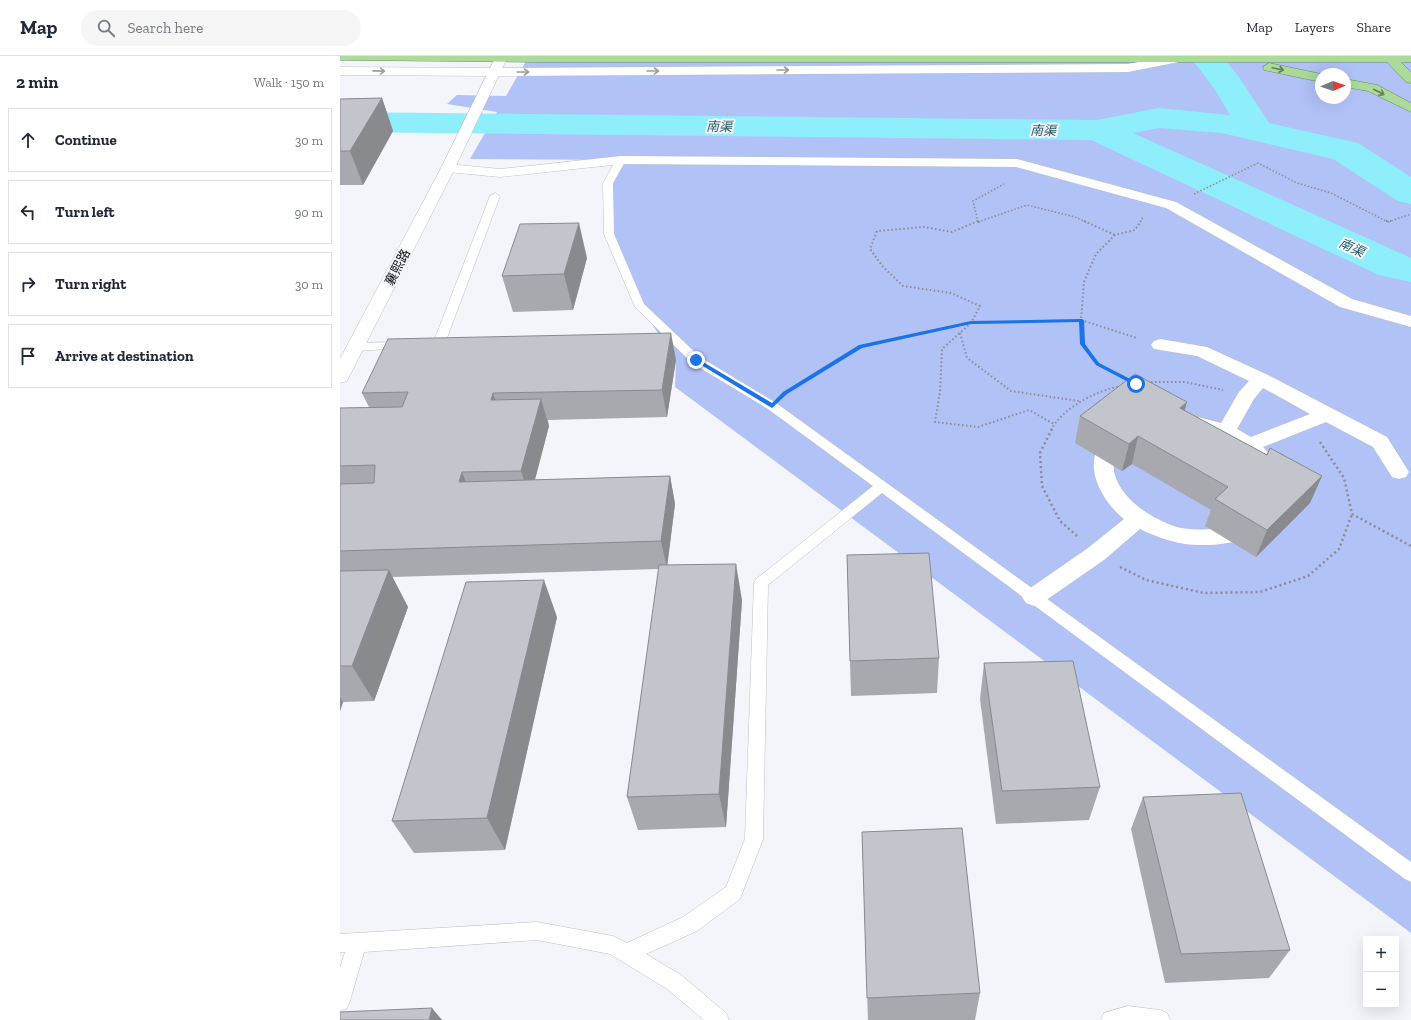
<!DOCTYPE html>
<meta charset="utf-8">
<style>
:root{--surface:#fff;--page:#f6f6f7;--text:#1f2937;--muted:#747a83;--line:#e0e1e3}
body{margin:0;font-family:"Zilla Slab","Noto Sans SC",serif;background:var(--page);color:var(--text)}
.controls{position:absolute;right:12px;bottom:12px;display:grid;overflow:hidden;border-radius:0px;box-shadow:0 4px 16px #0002}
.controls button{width:36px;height:36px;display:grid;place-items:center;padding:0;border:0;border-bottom:1px solid var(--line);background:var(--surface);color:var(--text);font:20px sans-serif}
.compass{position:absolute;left:975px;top:12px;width:36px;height:36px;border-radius:50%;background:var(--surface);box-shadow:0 4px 16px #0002;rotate:88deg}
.stop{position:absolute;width:12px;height:12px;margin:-9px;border:3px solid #1a73e8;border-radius:50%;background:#fff}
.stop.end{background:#1a73e8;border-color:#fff;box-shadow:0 1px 4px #0008}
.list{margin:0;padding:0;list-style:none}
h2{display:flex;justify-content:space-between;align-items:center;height:52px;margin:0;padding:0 16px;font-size:17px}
h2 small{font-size:13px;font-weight:400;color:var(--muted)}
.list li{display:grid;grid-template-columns:26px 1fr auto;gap:12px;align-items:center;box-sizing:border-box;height:64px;margin:0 8px 8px;padding:0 8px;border:1px solid var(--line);border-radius:0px}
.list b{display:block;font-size:15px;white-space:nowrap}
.list em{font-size:13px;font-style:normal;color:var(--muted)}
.icon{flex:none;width:22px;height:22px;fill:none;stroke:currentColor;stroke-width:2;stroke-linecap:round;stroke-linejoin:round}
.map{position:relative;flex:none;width:1071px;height:964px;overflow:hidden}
header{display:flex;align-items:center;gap:24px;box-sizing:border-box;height:56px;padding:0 20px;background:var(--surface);border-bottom:1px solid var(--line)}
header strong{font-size:19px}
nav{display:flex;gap:22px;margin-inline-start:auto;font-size:14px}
.search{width:280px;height:36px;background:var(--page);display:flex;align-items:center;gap:10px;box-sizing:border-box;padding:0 14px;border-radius:22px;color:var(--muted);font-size:15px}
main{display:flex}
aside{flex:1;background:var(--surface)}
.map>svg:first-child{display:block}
.green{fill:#b1c2f7;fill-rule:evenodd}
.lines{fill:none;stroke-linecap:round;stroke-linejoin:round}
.river{fill:#8feefc;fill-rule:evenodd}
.service-casing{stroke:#bec0c6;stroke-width:1}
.pedestrian-casing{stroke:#bec0c6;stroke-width:1}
.minor-casing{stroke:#bec0c6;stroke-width:1}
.tertiary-casing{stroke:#bec0c6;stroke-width:1}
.trunk-casing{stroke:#678d5b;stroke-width:1}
.path-far2{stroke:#8b8c90;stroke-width:1.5;stroke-dasharray:1.5 2;stroke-linecap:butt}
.path-far1{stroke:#8b8c90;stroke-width:2;stroke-dasharray:1.5 2.5;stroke-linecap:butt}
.path{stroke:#8b8c90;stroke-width:2.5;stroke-dasharray:2 3;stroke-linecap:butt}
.service{fill:#fff;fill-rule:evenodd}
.pedestrian{fill:#fff;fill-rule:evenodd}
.minor{fill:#fff;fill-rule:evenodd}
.tertiary{fill:#fff;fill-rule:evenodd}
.trunk{fill:#abda9b;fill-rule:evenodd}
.wall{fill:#a7a9af}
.shaded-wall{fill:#888a8e}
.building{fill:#c2c5cb;stroke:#888a8e}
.oneway{stroke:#657f5d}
.oneway2{stroke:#9f9fa0}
.route{fill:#1a73e8}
.labels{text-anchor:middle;stroke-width:4;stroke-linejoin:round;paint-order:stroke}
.far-water-label{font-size:13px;font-style:italic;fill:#245b63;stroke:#f3f5fb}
.far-street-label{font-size:13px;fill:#101012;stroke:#f3f5fb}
</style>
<header>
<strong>Map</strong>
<div class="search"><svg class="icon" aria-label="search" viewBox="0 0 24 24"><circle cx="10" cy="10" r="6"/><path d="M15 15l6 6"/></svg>Search here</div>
<nav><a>Map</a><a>Layers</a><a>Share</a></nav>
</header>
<main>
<aside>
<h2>2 min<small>Walk · 150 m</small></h2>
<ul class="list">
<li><svg class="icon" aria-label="ahead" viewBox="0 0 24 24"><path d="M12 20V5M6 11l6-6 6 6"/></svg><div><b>Continue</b></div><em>30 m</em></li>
<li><svg class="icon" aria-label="left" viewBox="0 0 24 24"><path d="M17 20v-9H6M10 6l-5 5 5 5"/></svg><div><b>Turn left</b></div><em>90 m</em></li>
<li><svg class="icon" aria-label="right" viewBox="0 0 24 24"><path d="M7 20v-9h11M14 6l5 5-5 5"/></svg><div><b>Turn right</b></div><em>30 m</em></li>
<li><svg class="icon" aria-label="arrive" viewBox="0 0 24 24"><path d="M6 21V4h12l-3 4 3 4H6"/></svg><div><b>Arrive at destination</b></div></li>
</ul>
</aside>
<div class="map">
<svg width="1071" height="964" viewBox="0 0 1071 964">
<rect width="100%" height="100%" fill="#f3f5fb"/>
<!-- green -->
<path class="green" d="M189 0H1071V877L335 331 336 304 299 249 269 178 268 127 281 104 130 103 157 56 107 48 117 39 166 40ZM981 18H1005V42H981Z"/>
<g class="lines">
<!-- river -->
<polygon class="river" points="859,0 882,0 899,21 929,67 1018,87 1071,121 1071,148 1058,145 993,103 882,77 819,72 793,77 1071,202 1071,226 1039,219 751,84 0,76 0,56 757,64 819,52 890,59 874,32 854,6"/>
<defs>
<g id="service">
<polygon points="281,101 286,104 273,127 274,178 304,248 360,301 436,347 1071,806 1071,826 1065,823 542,437 428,529 423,783 400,843 357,875 306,898 341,919 386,957 389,964 364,964 327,933 270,898 197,884 24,896 10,945 7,952 0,955 0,912 5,896 0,896 0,878 197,866 273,880 287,887 343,861 386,831 405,783 414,527 416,523 533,430 428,353 352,307 295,251 264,178 263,127 276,104"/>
<polygon points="155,137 160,140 104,290 98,294 94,292 92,290 150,140"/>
<polygon points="63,286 67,288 69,290 67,292 15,295 9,291 15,287"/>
<polygon points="788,950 820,954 827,957 830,964 761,964 764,957"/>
</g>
<g id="pedestrian">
<polygon points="281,100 677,103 836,146 1012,243 1071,260 1071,271 1000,251 826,152 676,111 281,108 160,121 108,116 103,115 101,112 103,109 108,108 160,113"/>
<path d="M820 283 867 291 928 319 1047 381 1069 416 1066 421 1059 423 1052 421 1033 391 986 366 923 391C976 448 926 489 864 489 842 490 821 483 800 473L764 504 702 547 694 550 686 547 682 541 686 535 748 492 784 463C774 455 766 445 761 435 738 392 774 364 814 358 837 355 859 361 881 367L899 336 909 325 857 300 814 293 811 289 814 285ZM923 332 970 358 911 381 897 373 914 343ZM832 369C854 373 876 377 895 390 937 418 934 467 879 472 864 474 846 475 831 469 765 444 744 378 832 369Z"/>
</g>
<polygon id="minor" points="156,0 166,0 167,2 115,112 9,321 7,325 0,327 0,303 101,112"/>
<polygon id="tertiary" points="830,0 850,1 844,5 788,16 154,20 0,19 0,11 154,12 788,8"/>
<g id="trunk">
<polygon points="0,0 1071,0 1071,6 1061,6 1071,16 1071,27 1066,26 1047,6 199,6 0,4"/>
<polygon points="929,7 981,18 981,26 924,14 923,11"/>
<polygon points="1005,23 1037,29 1071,47 1071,56 1028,35 1005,31"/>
</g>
</defs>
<!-- service casing -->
<use href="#service" class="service-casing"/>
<!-- pedestrian casing -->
<use href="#pedestrian" class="pedestrian-casing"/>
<!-- minor casing -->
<use href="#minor" class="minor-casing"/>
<!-- tertiary casing -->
<use href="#tertiary" class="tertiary-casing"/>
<!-- trunk casing -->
<use href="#trunk" class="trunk-casing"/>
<!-- path-far2 -->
<g class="path-far2">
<polyline points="854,138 918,107 957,127 991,137 1048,166"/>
<polyline points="638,166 633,145 664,128"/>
<polyline points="638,166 687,149 735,161 746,166"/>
<polyline points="800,166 803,161"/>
<polyline points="1048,166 1071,158"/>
</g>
<!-- path-far1 -->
<g class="path-far1">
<polyline points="638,165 612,176 584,171 537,175 530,193 543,211 563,230 611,237 640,250 631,267 602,293 600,336 595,366 638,371 689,354 714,368"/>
<polyline points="744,165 775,179"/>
<polyline points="1046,165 1051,165"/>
<polyline points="638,166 641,165"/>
<polyline points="620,277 627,302 671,335 739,345"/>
<polyline points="790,325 758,308 742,288 741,264 744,226 756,198 775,179 795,174 801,165"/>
<polyline points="807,326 845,326 883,334"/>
<polyline points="448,335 520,291 631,267 741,264 797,282"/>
<path d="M711 374C722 352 759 333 782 330"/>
</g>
<!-- path -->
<g class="path">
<polyline points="712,373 700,397 702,430 720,465 737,480"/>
<polyline points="980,386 1004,422 1012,458 1071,490"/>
<polyline points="780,511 806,524 864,537 920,536 968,520 999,493 1012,458"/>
</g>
<!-- service -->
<use href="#service" class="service"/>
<!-- pedestrian -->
<use href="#pedestrian" class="pedestrian"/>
<!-- minor -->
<use href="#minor" class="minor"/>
<!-- tertiary -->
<use href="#tertiary" class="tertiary"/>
<!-- trunk -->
<use href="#trunk" class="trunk"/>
</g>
<!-- wall -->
<g class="wall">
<polygon points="42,42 53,75 23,129 0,129 0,43"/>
<polygon points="247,202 233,254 173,256 162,220"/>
<polygon points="336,304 327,361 208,364 209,370 195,424 330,420 335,448 327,509 402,544 386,771 298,774 287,741 319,513 52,521 68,551 34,645 3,646 0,655 0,352 29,351 22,337"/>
<polygon points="847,346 844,354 927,399 982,420 970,447 916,501 865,470 871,454 792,408 782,415 735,387 740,360"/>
<polygon points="507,499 599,602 597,637 511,640"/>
<polygon points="217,561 165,794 74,797 52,765"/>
<polygon points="644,607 760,731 749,764 656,768 640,643"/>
<polygon points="803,741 950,894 929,922 825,927 791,773"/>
<polygon points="522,776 640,937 635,964 528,964"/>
</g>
<!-- shaded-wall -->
<g class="shaded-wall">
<polygon points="42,42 53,75 23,129 10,95"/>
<polygon points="239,167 247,202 233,254 224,218"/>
<polygon points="331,277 336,304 327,361 322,334"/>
<polygon points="153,337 163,365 151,344"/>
<polygon points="201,343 209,370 190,442 181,415"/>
<polygon points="847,346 839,373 840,352"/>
<polygon points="798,380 792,408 782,415 789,388"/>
<polygon points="122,416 133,444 119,426"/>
<polygon points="330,420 335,448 327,512 321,485"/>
<polygon points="982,420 970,447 916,501 927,474"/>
<polygon points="396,508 402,544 386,771 379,738"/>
<polygon points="49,514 68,551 34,645 12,610"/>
<polygon points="204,524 217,561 165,794 147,762"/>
<polygon points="0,641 3,646 0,655"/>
<polygon points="92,952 102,964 89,964"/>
</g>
<!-- building -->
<g class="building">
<polygon points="42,42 10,95 0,95 0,43"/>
<polygon points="239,167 224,218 162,220 180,168"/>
<polygon points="331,277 322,334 153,337 151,344 201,343 181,415 122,416 119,426 330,420 321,485 0,495 0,428 34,427 35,409 0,410 0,352 62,351 68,336 22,337 48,283"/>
<polygon points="795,318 847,346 840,352 927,399 930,392 982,420 927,474 875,443 888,431 798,380 789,388 740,360"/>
<polygon points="589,497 599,602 510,605 507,499"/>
<polygon points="396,508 379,738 287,741 319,509"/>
<polygon points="49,514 12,610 0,610 0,515"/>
<polygon points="204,524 147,762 52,765 126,526"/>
<polygon points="733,605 760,731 662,735 644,607"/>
<polygon points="901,737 950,894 841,898 803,741"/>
<polygon points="622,772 640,937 527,942 522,776"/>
<polygon points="92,952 89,964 0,964 0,956"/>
</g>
<!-- one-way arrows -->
<defs><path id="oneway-shaft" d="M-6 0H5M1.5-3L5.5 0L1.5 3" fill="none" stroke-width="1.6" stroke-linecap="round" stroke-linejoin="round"/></defs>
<g class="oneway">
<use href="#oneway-shaft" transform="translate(938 13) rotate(12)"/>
<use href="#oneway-shaft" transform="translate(1039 36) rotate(27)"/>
</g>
<g class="oneway2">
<use href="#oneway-shaft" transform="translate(443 14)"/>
<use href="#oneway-shaft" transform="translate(39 15) rotate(1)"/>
<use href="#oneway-shaft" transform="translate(313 15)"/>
<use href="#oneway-shaft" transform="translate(183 16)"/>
</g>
<!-- route -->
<polygon class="route" points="741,263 744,264 745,288 759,307 798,327 798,329 794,329 756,309 740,288 739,266 631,268 522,292 447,338 432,352 353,304 358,303 432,347 443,336 519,289 631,265"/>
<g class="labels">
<!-- far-water labels -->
<g class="far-water-label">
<text transform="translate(379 70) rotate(1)" y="5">南渠</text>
<text transform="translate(703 74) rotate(1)" y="5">南渠</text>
<text transform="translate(1012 191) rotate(25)" y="5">南渠</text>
</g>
<!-- far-street labels -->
<g class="far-street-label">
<text transform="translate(57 211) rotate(-63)" y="5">襄熙路</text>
</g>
</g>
</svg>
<div class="controls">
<button>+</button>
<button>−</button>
</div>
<svg class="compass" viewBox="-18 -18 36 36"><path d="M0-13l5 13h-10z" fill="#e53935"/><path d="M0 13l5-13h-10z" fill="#747a83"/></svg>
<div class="stop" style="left:796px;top:328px"></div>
<div class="stop end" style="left:356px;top:304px"></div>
</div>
</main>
